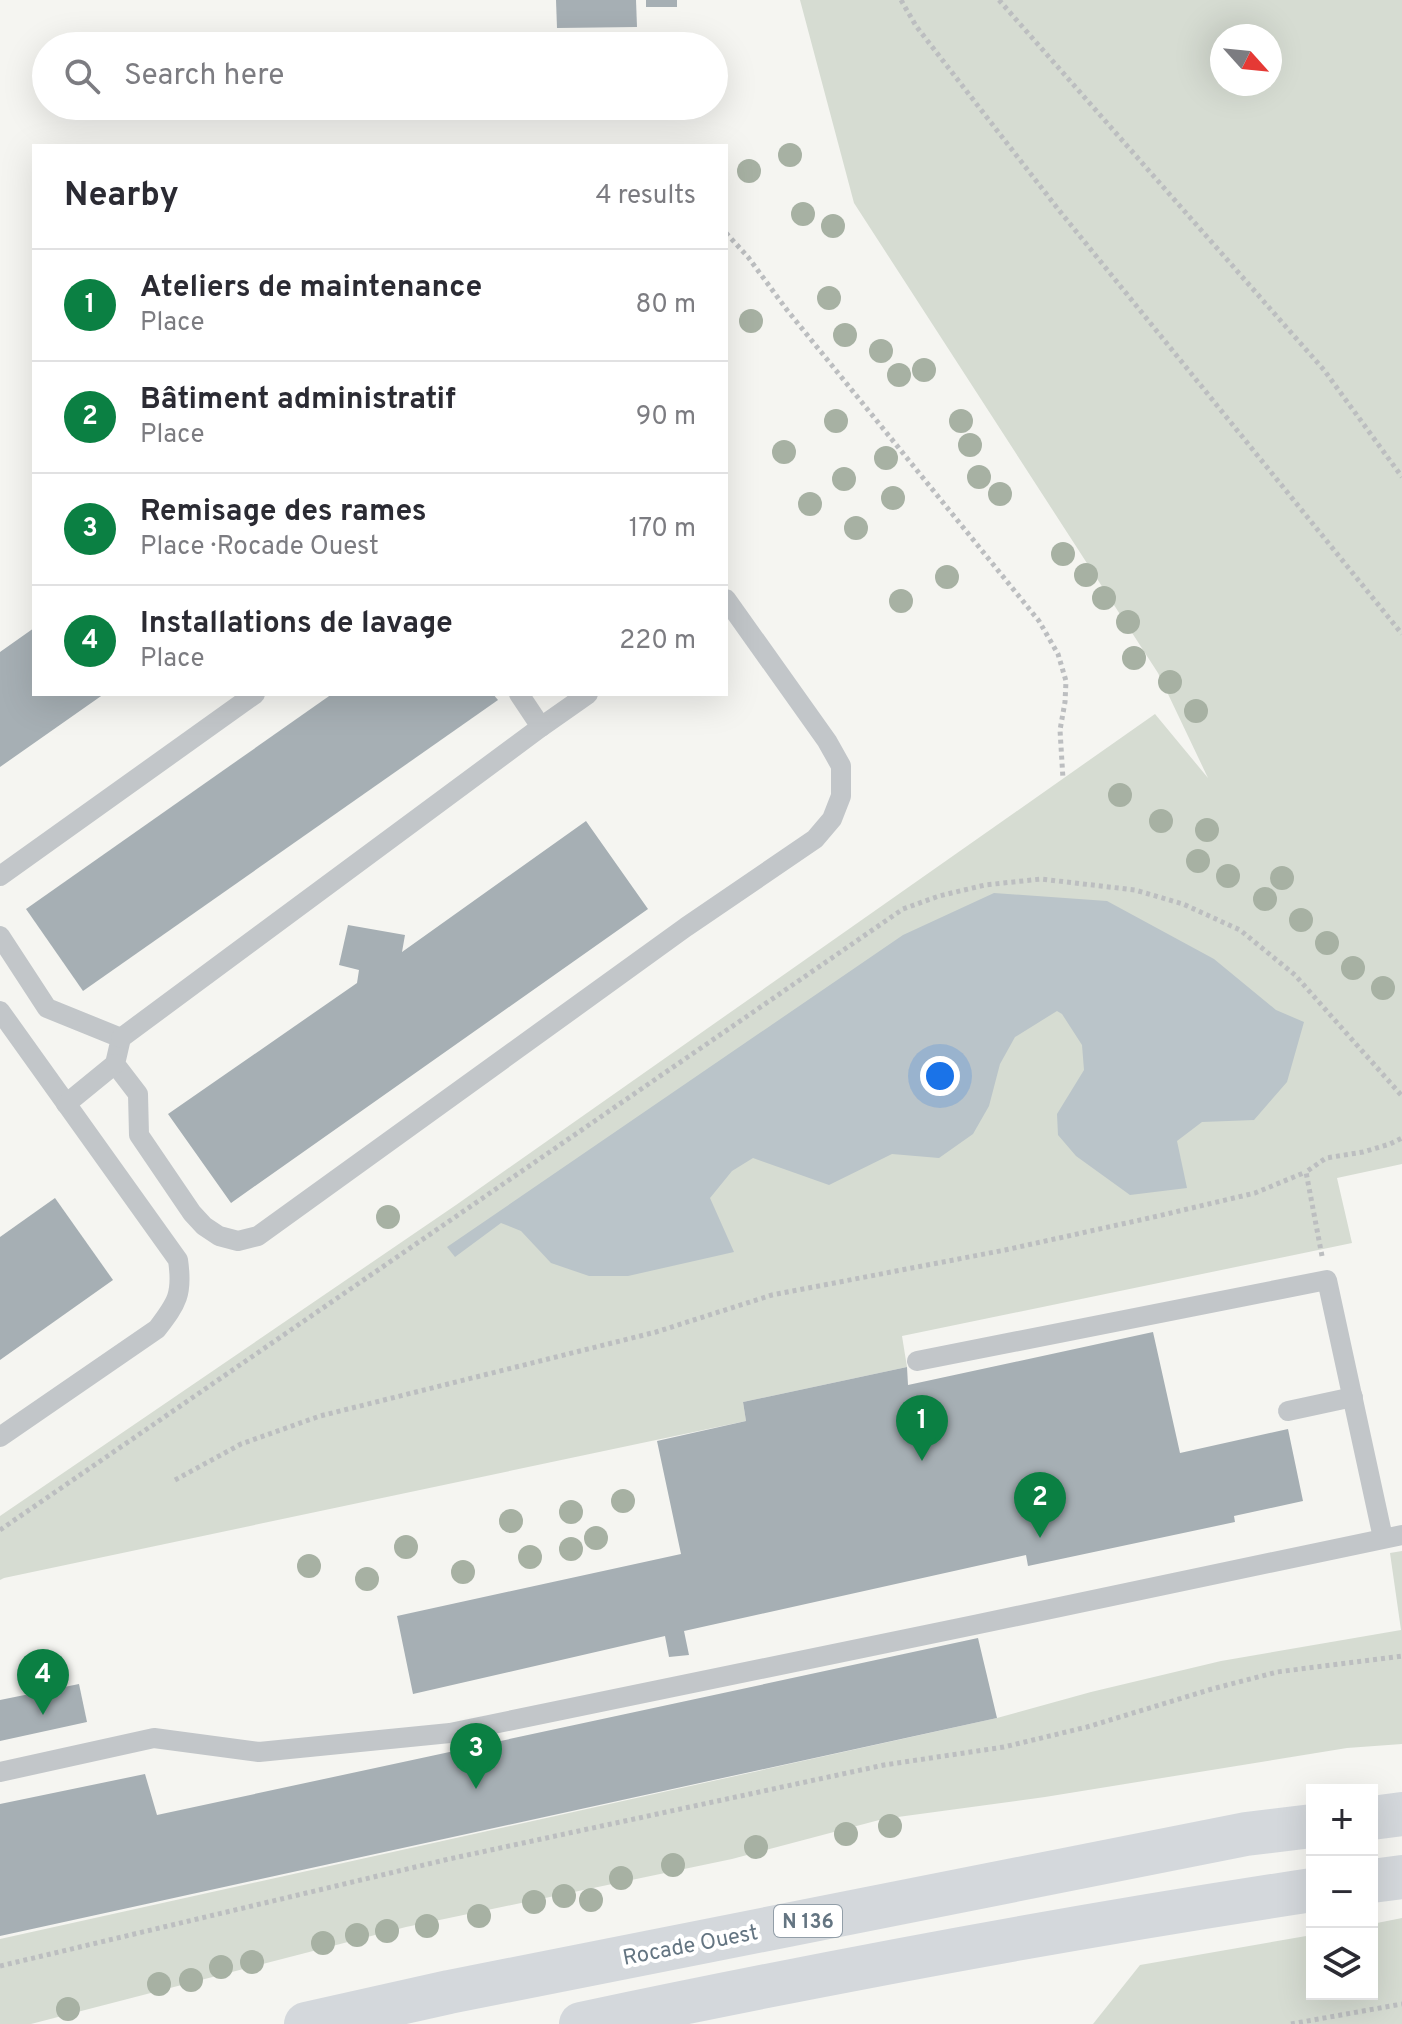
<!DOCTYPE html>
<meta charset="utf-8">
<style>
:root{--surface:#fff;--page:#f7f7f7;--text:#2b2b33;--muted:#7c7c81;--line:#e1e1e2;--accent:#0b8043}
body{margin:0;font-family:Overpass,sans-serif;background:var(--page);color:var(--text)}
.controls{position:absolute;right:24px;bottom:24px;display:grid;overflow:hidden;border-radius:0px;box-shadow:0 8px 32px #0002}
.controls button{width:72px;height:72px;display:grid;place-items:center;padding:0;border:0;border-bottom:2px solid var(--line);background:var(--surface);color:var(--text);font:40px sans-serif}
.compass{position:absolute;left:1210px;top:24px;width:72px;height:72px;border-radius:50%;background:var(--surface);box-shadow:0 8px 32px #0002;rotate:117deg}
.you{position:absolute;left:940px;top:1076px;width:28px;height:28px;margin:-20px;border:6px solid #fff;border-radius:50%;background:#1a73e8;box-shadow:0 0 0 12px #1a73e833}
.badge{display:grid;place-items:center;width:52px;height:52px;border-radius:50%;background:var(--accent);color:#fff;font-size:26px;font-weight:700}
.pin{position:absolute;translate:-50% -66px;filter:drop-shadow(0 2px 4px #0008)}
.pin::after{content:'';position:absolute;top:42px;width:28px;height:24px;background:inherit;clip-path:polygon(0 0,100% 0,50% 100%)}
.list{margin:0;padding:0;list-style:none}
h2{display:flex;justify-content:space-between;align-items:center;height:104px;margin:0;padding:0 32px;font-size:34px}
h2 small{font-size:26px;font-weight:400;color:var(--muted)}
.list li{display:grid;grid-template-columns:52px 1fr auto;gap:24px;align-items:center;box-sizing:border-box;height:112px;padding:0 32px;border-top:2px solid var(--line)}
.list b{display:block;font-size:30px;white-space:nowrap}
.list p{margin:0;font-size:26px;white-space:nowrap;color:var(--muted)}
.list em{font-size:26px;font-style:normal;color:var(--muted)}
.icon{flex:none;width:44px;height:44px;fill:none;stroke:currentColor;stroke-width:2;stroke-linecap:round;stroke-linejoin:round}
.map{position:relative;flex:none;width:1402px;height:2024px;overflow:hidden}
.search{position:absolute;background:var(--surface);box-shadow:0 8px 32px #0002;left:32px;top:32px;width:696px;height:88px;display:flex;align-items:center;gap:20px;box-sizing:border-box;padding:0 28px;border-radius:44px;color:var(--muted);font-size:30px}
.panel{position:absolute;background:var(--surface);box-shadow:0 8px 32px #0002;left:32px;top:144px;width:696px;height:552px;border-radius:0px}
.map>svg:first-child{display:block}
.green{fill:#d6dcd2;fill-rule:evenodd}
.water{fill:#bac4c9}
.building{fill:#a6afb4}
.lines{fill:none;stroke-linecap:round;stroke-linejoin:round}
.path{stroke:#bcbec0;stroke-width:5;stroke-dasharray:4 4;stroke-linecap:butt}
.lane{stroke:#c2c6c9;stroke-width:20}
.highway{stroke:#d4d8dc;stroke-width:44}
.tree{fill:#a7b1a3}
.labels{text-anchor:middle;stroke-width:8;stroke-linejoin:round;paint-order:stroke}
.shield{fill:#fff;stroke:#929ea8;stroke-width:2}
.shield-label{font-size:20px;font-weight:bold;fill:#647582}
.street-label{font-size:22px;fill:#647582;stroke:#fff}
</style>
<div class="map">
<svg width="1402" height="2024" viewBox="0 0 1402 2024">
<rect width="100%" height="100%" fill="#f5f5f1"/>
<!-- green -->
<g class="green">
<path d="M800 0H1402V1164L1337 1178 1352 1243 902 1336 907 1367 743 1402 746 1421 4 1578 0 1580V1516L456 1205 1155 714 1208 778 1158 673 854 203ZM1222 36H1270V84H1222Z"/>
<polygon points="1402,1551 1402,1744 1347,1748 1045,1797 883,1819 732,1859 406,1927 31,2024 0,2024 0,1939 997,1718 1091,1692 1221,1661 1401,1630 1390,1553"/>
<polygon points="1402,1918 1402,2024 1093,2024 1140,1965 1312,1935 1312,1994 1372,1994 1372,1924"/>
</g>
<!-- water -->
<polygon class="water" points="994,893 1107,901 1214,959 1276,1010 1304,1022 1287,1082 1254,1120 1202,1122 1177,1141 1187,1188 1130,1195 1076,1156 1058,1135 1057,1114 1084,1070 1082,1045 1062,1014 1057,1011 1015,1037 1000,1064 989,1106 973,1134 939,1158 892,1154 829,1185 753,1158 732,1171 710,1198 734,1252 628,1276 589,1276 551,1263 521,1231 501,1223 455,1257 447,1247 903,935"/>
<!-- building -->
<g class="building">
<polygon points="556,0 636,0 637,27 557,28"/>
<rect x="646" y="0" width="31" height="7"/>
<polygon points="34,628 34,694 104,694 0,767 0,652"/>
<polygon points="332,694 493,694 498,700 83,991 26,909"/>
<polygon points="586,821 648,909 231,1203 168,1114 357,983 359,970 339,965 348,925 405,935 402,952"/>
<polygon points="55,1198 113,1280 0,1360 0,1237"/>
<polygon points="1153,1332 1180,1453 1288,1429 1303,1501 1234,1516 1235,1522 1028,1566 1026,1555 684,1631 689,1655 669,1657 665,1636 413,1694 397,1616 681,1554 657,1441 746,1421 743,1402 907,1367 908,1385"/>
<polygon points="978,1638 997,1718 0,1936 0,1804 145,1774 157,1815"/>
<polygon points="79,1684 87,1722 0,1741 0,1700"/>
</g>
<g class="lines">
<!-- path -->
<g class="path">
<polyline points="901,0 916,26 1058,209 1402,634"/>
<polyline points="999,0 1324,370 1402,477"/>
<polyline points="726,233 748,257 787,310 1039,621 1058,654 1066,681 1065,702 1060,730 1063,779"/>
<polyline points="1322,1256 1306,1172 1326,1158 1363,1152 1390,1144 1402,1138"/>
<polyline points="175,1480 241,1444 320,1416 656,1332 772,1295 1005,1250 1158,1216 1255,1193 1306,1172"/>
<polyline points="0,1530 903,909 939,896 985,885 1041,879 1135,890 1183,904 1240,930 1295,975 1402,1096"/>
<polyline points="0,1966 449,1859 884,1765 1004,1747 1087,1727 1212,1689 1277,1672 1402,1656"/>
<polyline points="1291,2024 1402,2004"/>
</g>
<!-- lane -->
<g class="lane">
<polyline points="541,727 588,694"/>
<polyline points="0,876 255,694"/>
<polyline points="0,936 47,1008 121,1038 115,1064 138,1094 139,1135 192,1213 204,1226 219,1236 238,1241 258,1236 686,927 815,839 832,819 841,796 841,766 827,741 726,599"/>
<path d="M0 1011 178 1260C183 1294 177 1303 157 1329L0 1437"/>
<polyline points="121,1038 541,727 519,694"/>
<polyline points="66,1104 115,1064"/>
<polyline points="917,1361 1327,1280 1383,1538"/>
<polyline points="1288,1411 1353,1397"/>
<polyline points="0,1772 154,1738 259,1752 450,1733 974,1625 1402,1535"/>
</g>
<!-- highway -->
<g class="highway">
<polyline points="1372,1818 1402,1814"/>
<polyline points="1372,1881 1402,1877"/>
<polyline points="306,2024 449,1992 1246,1834 1312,1826"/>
<path d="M581 2024C823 1973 1067 1927 1312 1890"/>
</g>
</g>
<!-- trees -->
<g class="tree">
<circle cx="790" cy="155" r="12"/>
<circle cx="749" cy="171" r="12"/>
<circle cx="803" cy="214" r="12"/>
<circle cx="833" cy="226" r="12"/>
<circle cx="829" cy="298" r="12"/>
<circle cx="751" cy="321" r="12"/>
<circle cx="845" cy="335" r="12"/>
<circle cx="881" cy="351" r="12"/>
<circle cx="924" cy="370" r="12"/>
<circle cx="899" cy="375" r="12"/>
<circle cx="836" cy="421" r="12"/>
<circle cx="961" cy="421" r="12"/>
<circle cx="970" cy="445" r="12"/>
<circle cx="784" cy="452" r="12"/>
<circle cx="886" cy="458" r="12"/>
<circle cx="979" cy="477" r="12"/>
<circle cx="844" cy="479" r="12"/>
<circle cx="1000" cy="494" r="12"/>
<circle cx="893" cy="498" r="12"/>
<circle cx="810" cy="504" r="12"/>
<circle cx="856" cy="528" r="12"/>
<circle cx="1063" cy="554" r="12"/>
<circle cx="1086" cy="575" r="12"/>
<circle cx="947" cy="577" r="12"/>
<circle cx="1104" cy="598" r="12"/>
<circle cx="901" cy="601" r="12"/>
<circle cx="1128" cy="622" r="12"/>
<circle cx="1134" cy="658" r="12"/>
<circle cx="1170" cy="682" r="12"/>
<circle cx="1196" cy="711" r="12"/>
<circle cx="1120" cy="795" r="12"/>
<circle cx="1161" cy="821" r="12"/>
<circle cx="1207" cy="830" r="12"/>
<circle cx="1198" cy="861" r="12"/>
<circle cx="1228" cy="876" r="12"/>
<circle cx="1282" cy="878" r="12"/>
<circle cx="1265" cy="899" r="12"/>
<circle cx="1301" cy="920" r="12"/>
<circle cx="1327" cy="943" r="12"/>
<circle cx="1353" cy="968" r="12"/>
<circle cx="1383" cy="988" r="12"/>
<circle cx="388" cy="1217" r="12"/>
<circle cx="623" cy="1501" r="12"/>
<circle cx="571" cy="1512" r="12"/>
<circle cx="511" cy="1521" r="12"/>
<circle cx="596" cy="1538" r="12"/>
<circle cx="406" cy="1547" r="12"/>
<circle cx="571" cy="1549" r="12"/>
<circle cx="530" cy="1557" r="12"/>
<circle cx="309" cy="1566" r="12"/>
<circle cx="463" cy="1572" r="12"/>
<circle cx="367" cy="1579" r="12"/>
<circle cx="890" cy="1826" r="12"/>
<circle cx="846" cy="1834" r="12"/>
<circle cx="756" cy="1847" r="12"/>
<circle cx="673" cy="1865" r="12"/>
<circle cx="621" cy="1878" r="12"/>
<circle cx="564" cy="1896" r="12"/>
<circle cx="591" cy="1900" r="12"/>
<circle cx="534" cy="1902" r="12"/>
<circle cx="479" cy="1916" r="12"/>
<circle cx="427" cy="1926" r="12"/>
<circle cx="387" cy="1931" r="12"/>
<circle cx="357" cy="1935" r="12"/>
<circle cx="323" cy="1943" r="12"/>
<circle cx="252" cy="1962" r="12"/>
<circle cx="221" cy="1967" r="12"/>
<circle cx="191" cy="1980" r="12"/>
<circle cx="159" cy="1984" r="12"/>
<circle cx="68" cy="2009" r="12"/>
</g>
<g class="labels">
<!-- shield labels -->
<rect class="shield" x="774" y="1905" width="68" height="32" rx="6"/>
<g class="shield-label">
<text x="808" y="1928">N 136</text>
</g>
<!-- street labels -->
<g class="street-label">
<text transform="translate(690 1944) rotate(-11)" y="8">Rocade Ouest</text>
</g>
</g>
</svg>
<div class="controls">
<button>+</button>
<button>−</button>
<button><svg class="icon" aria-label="layers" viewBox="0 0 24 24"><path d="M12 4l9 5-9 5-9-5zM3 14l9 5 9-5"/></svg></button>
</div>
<svg class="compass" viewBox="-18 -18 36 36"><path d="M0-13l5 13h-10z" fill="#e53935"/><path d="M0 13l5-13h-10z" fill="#7c7c81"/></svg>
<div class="you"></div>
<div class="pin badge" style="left:922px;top:1461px">1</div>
<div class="pin badge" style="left:1040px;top:1538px">2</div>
<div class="pin badge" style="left:476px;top:1789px">3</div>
<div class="pin badge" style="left:43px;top:1715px">4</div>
<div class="search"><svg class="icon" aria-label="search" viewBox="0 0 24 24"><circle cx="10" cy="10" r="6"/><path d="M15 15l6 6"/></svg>Search here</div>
<section class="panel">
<h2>Nearby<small>4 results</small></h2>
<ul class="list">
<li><span class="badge">1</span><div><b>Ateliers de maintenance</b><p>Place</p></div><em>80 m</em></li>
<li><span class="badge">2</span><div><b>Bâtiment administratif</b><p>Place</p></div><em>90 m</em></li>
<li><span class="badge">3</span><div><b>Remisage des rames</b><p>Place · Rocade Ouest</p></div><em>170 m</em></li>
<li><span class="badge">4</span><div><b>Installations de lavage</b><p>Place</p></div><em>220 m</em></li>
</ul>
</section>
</div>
